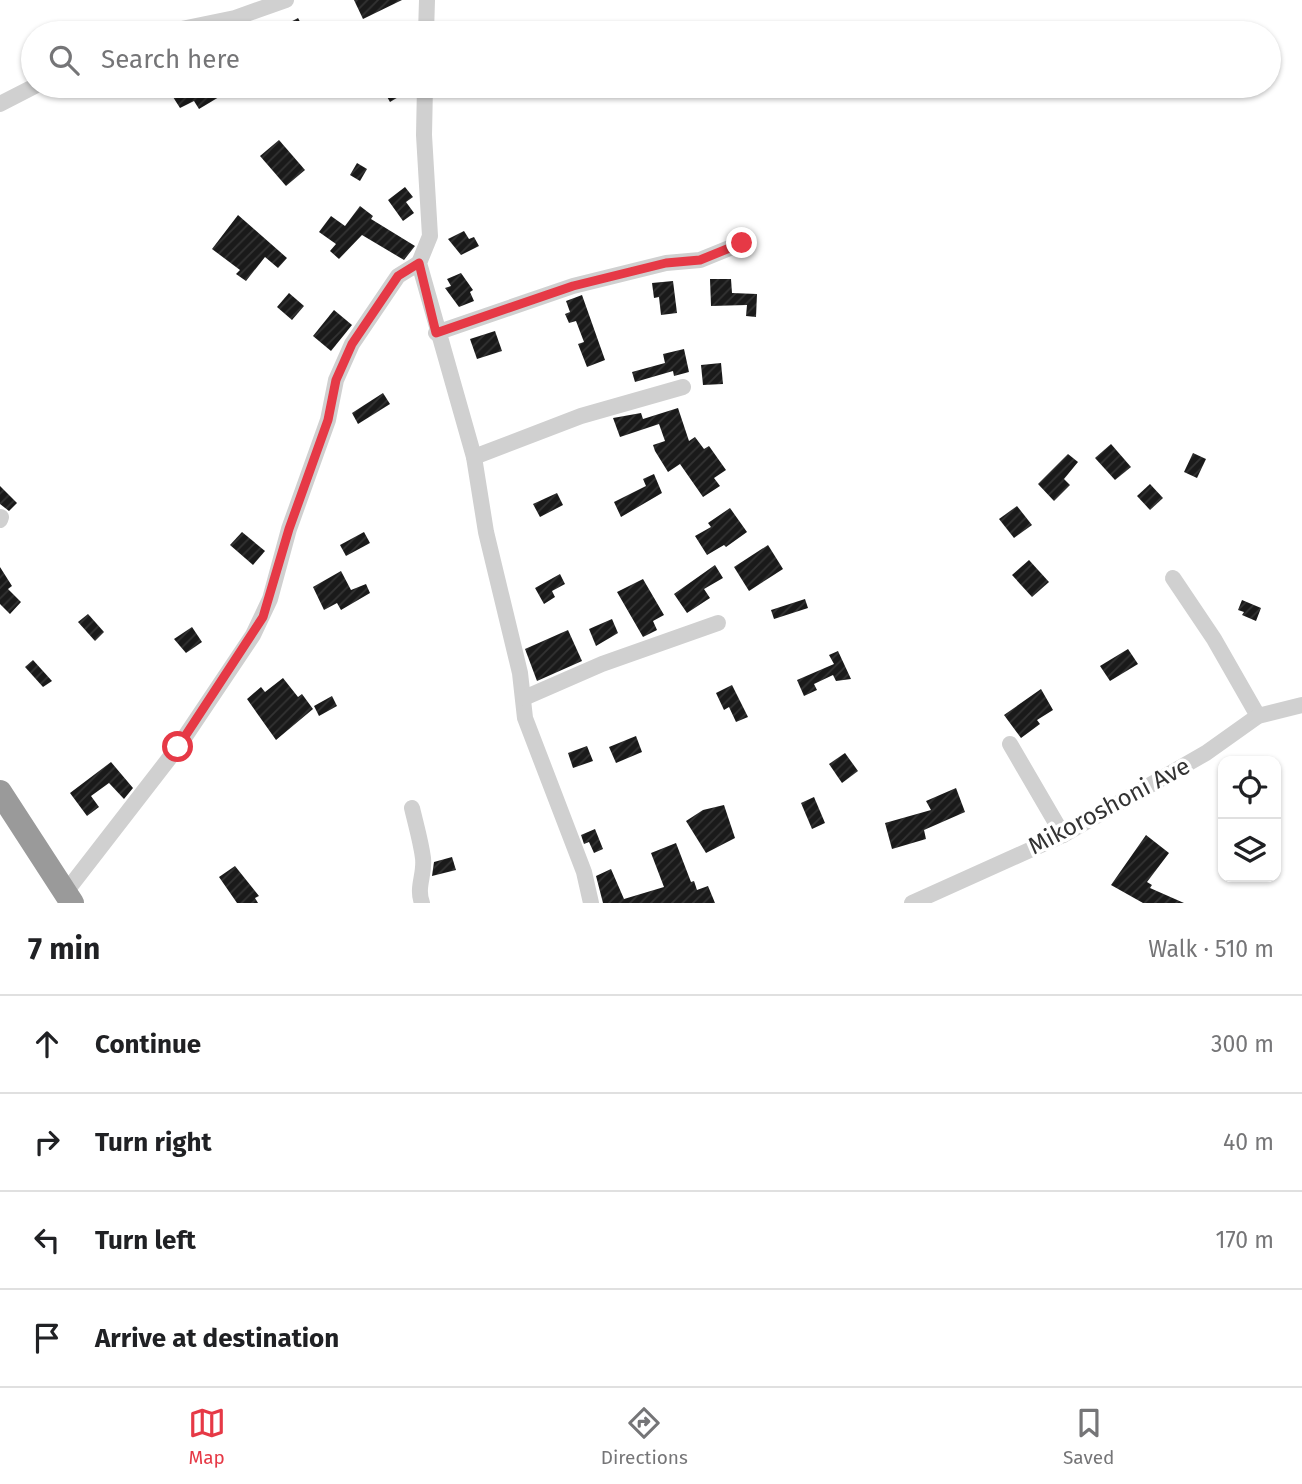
<!DOCTYPE html>
<meta charset="utf-8">
<style>
:root{--surface:#fff;--page:#f2f2f2;--text:#202124;--muted:#757577;--line:#e0e0e0;--accent:#e63946}
body{margin:0;font-family:"Fira Sans",sans-serif;background:var(--page);color:var(--text)}
.controls{position:absolute;right:21px;bottom:21px;display:grid;overflow:hidden;border-radius:14px;box-shadow:0 2px 5px #0004}
.controls button{width:63px;height:63px;display:grid;place-items:center;padding:0;border:0;border-bottom:2px solid var(--line);background:var(--surface);color:var(--text);font:35px sans-serif}
.stop{position:absolute;width:21px;height:21px;margin:-16px;border:5px solid #e63946;border-radius:50%;background:#fff}
.stop.end{background:#e63946;border-color:#fff;box-shadow:0 2px 7px #0008}
.list{margin:0;padding:0;list-style:none}
h2{display:flex;justify-content:space-between;align-items:center;height:91px;margin:0;padding:0 28px;font-size:30px}
h2 small{font-size:23px;font-weight:400;color:var(--muted)}
.list li{display:grid;grid-template-columns:46px 1fr auto;gap:21px;align-items:center;box-sizing:border-box;height:98px;padding:0 28px;border-top:2px solid var(--line)}
.list b{display:block;font-size:26px;white-space:nowrap}
.list em{font-size:23px;font-style:normal;color:var(--muted)}
.icon{flex:none;width:38px;height:38px;fill:none;stroke:currentColor;stroke-width:2;stroke-linecap:round;stroke-linejoin:round}
.map{position:relative;flex:none;width:1302px;height:903px;overflow:hidden}
.search{position:absolute;background:var(--surface);box-shadow:0 2px 5px #0004;left:21px;right:21px;top:21px;height:77px;display:flex;align-items:center;gap:18px;box-sizing:border-box;padding:0 24px;border-radius:38px;color:var(--muted);font-size:26px}
.sheet{height:483px;background:var(--surface)}
nav{display:flex;justify-content:space-around;align-items:center;box-sizing:border-box;height:98px;border-top:2px solid var(--line);background:var(--surface);font-size:19px;color:var(--muted)}
nav a{display:grid;justify-items:center;gap:4px}
nav .on{color:var(--accent)}
.map>svg:first-child{display:block}
.building{fill:url(#building-hatch)}
.lines{fill:none;stroke-linecap:round;stroke-linejoin:round}
.minor{stroke:#d0d0d0;stroke-width:16}
.highway{stroke:#9a9a9a;stroke-width:24}
.route{stroke:#e63946;stroke-width:9}
.labels{text-anchor:middle;stroke-width:7;stroke-linejoin:round;paint-order:stroke}
.street-label{font-size:24px;fill:#333;stroke:#fff}
</style>
<div class="map">
<svg width="1302" height="903" viewBox="0 0 1302 903">
<defs>
<pattern id="building-hatch" width="6" height="6" patternUnits="userSpaceOnUse" patternTransform="scale(1.75)"><rect width="6" height="6" fill="#1a1a1a"/><path d="M-1 1l2-2M0 6l6-6M5 7l2-2" fill="none" stroke="#333"/></pattern>
</defs>
<rect width="100%" height="100%" fill="#fff"/>
<!-- building -->
<g class="building">
<polygon points="354,0 402,0 363,19"/>
<polygon points="298,18 306,33 284,33 281,27"/>
<polygon points="166,86 186,86 193,98 213,86 219,97 199,109 194,101 180,108"/>
<polygon points="381,86 401,86 405,93 390,102"/>
<polygon points="279,140 305,170 286,186 260,156"/>
<polygon points="357,163 367,169 360,181 350,175"/>
<polygon points="405,187 413,197 406,202 414,213 403,221 388,200"/>
<polygon points="360,206 373,216 371,219 415,246 404,260 362,235 339,259 330,251 336,244 319,232 331,216 345,226"/>
<polygon points="238,215 287,258 278,268 265,257 246,281 236,274 240,270 212,249"/>
<polygon points="464,231 469,239 474,237 479,246 461,255 448,239"/>
<polygon points="461,273 473,290 470,292 474,301 459,307 445,288 451,286 447,279"/>
<polygon points="710,279 731,279 732,293 757,294 756,317 746,316 747,305 711,306"/>
<polygon points="673,281 677,313 661,315 659,297 654,298 652,283"/>
<polygon points="289,293 304,306 292,320 277,307"/>
<polygon points="582,295 605,360 587,367 578,344 584,342 576,321 569,323 565,314 570,312 566,301"/>
<polygon points="334,310 352,325 331,351 313,336"/>
<polygon points="495,331 502,351 477,359 470,339"/>
<polygon points="684,349 689,372 674,376 673,371 635,382 632,372 665,363 663,354"/>
<polygon points="721,363 723,384 703,385 701,365"/>
<polygon points="383,393 390,404 358,424 352,413"/>
<polygon points="678,408 689,441 695,437 704,449 709,446 726,470 714,478 720,486 703,497 680,464 668,472 655,451 653,445 665,441 659,424 620,437 613,418 641,413 643,419"/>
<polygon points="1111,444 1131,467 1115,480 1095,458"/>
<polygon points="1193,453 1206,459 1197,478 1184,472"/>
<polygon points="1068,454 1078,462 1064,479 1070,485 1054,501 1038,484"/>
<polygon points="654,474 662,493 621,517 614,502 646,486 643,479"/>
<polygon points="1150,484 1163,498 1150,510 1137,496"/>
<polygon points="0,486 17,503 9,511 0,504"/>
<polygon points="557,493 563,505 540,517 533,504"/>
<polygon points="1017,506 1032,525 1014,538 999,519"/>
<polygon points="730,508 747,532 726,547 724,545 707,555 695,536 711,527 708,523"/>
<polygon points="242,532 265,551 253,565 230,545"/>
<polygon points="364,532 370,543 346,556 340,545"/>
<polygon points="768,545 783,569 749,591 734,567"/>
<polygon points="1029,560 1049,582 1032,597 1012,575"/>
<polygon points="715,565 723,578 704,589 710,598 687,613 674,594"/>
<polygon points="0,567 12,586 8,589 21,602 10,614 0,604"/>
<polygon points="341,571 351,590 366,584 370,593 341,610 337,603 324,610 313,587"/>
<polygon points="560,574 565,584 552,591 555,597 544,604 535,588"/>
<polygon points="643,579 664,615 653,621 657,630 643,637 617,592"/>
<polygon points="805,599 808,608 774,619 771,610"/>
<polygon points="1242,600 1261,608 1256,621 1242,615 1244,612 1238,610"/>
<polygon points="88,614 104,632 95,641 78,622"/>
<polygon points="612,619 618,633 596,646 589,629"/>
<polygon points="192,627 202,642 186,653 174,639"/>
<polygon points="568,630 582,661 537,681 525,649"/>
<polygon points="1128,649 1138,664 1110,681 1100,666"/>
<polygon points="838,651 851,679 836,681 833,675 814,684 817,690 804,696 797,680 834,664 829,655"/>
<polygon points="33,660 52,681 43,687 25,667"/>
<polygon points="283,678 298,697 302,694 313,709 276,740 247,699 261,687 265,692"/>
<polygon points="732,685 748,717 736,722 729,707 724,710 716,693"/>
<polygon points="1041,689 1053,710 1037,720 1040,724 1021,738 1004,715"/>
<polygon points="332,696 337,706 319,716 314,706"/>
<polygon points="636,736 642,752 616,763 609,747"/>
<polygon points="587,746 593,761 573,768 568,753"/>
<polygon points="845,753 858,771 842,783 829,764"/>
<polygon points="111,762 133,788 124,799 109,783 91,796 99,807 87,816 70,793"/>
<polygon points="956,788 965,812 924,830 926,839 892,849 885,823 931,810 926,801"/>
<polygon points="814,797 825,823 812,829 801,803"/>
<polygon points="724,805 735,838 706,853 686,821 703,810"/>
<polygon points="595,829 603,849 594,853 589,842 584,844 581,835"/>
<polygon points="1146,835 1169,853 1147,882 1152,885 1150,888 1184,903 1143,903 1111,885"/>
<polygon points="676,843 691,882 694,881 697,890 708,886 715,903 603,903 596,876 611,869 624,899 664,887 651,853"/>
<polygon points="452,857 456,870 432,876 434,862"/>
<polygon points="235,866 259,896 255,898 258,903 237,903 219,877"/>
</g>
<g class="lines">
<!-- minor -->
<g class="minor">
<polyline points="162,33 235,18 286,0"/>
<polyline points="426,33 427,0"/>
<polyline points="425,86 424,135 430,236 419,263 474,457 486,532 520,673 525,718 584,872 591,903"/>
<polyline points="0,104 35,86"/>
<polyline points="436,333 573,286 666,263 700,260 742,243"/>
<polyline points="474,457 581,416 683,387"/>
<polyline points="0,520 1,517"/>
<polyline points="1173,578 1214,639 1258,716"/>
<polyline points="524,698 602,664 718,623"/>
<polyline points="1010,744 1063,835"/>
<path d="M412 808C416 825 421 842 423 858 425 875 416 887 422 903"/>
<polyline points="65,893 178,747 253,635 270,599 289,529 328,420 336,380 352,344 398,276 419,263"/>
<polyline points="912,903 1063,835 1206,753 1258,716 1302,705"/>
</g>
<!-- highway -->
<polyline class="highway" points="0,792 72,903"/>
</g>
<g class="lines">
<!-- route -->
<polyline class="route" points="178,747 263,617 289,529 328,420 336,380 352,344 398,276 419,263 436,333 573,286 666,263 700,260 742,243"/>
</g>
<g class="labels">
<!-- street labels -->
<g class="street-label">
<text transform="translate(1109 806) rotate(-28)" y="8">Mikoroshoni Ave</text>
</g>
</g>
</svg>
<div class="controls">
<button><svg class="icon" aria-label="locate" viewBox="0 0 24 24"><circle cx="12" cy="12" r="6"/><path d="M12 2v4M12 18v4M2 12h4M18 12h4"/></svg></button>
<button><svg class="icon" aria-label="layers" viewBox="0 0 24 24"><path d="M12 4l9 5-9 5-9-5zM3 14l9 5 9-5"/></svg></button>
</div>
<div class="stop" style="left:178px;top:747px"></div>
<div class="stop end" style="left:742px;top:243px"></div>
<div class="search"><svg class="icon" aria-label="search" viewBox="0 0 24 24"><circle cx="10" cy="10" r="6"/><path d="M15 15l6 6"/></svg>Search here</div>
</div>
<section class="sheet">
<h2>7 min<small>Walk · 510 m</small></h2>
<ul class="list">
<li><svg class="icon" aria-label="ahead" viewBox="0 0 24 24"><path d="M12 20V5M6 11l6-6 6 6"/></svg><div><b>Continue</b></div><em>300 m</em></li>
<li><svg class="icon" aria-label="right" viewBox="0 0 24 24"><path d="M7 20v-9h11M14 6l5 5-5 5"/></svg><div><b>Turn right</b></div><em>40 m</em></li>
<li><svg class="icon" aria-label="left" viewBox="0 0 24 24"><path d="M17 20v-9H6M10 6l-5 5 5 5"/></svg><div><b>Turn left</b></div><em>170 m</em></li>
<li><svg class="icon" aria-label="arrive" viewBox="0 0 24 24"><path d="M6 21V4h12l-3 4 3 4H6"/></svg><div><b>Arrive at destination</b></div></li>
</ul>
</section>
<nav>
<a class="on"><svg class="icon" aria-label="map" viewBox="0 0 24 24"><path d="M3 6l6-2 6 2 6-2v14l-6 2-6-2-6 2zM9 4v14M15 6v14"/></svg>Map</a>
<a><svg class="icon" aria-label="directions" viewBox="0 0 24 24"><path d="M12 3l9 9-9 9-9-9zM9 14v-3h6M13 9l2 2-2 2"/></svg>Directions</a>
<a><svg class="icon" aria-label="saved" viewBox="0 0 24 24"><path d="M7 4h10v16l-5-4-5 4z"/></svg>Saved</a>
</nav>
